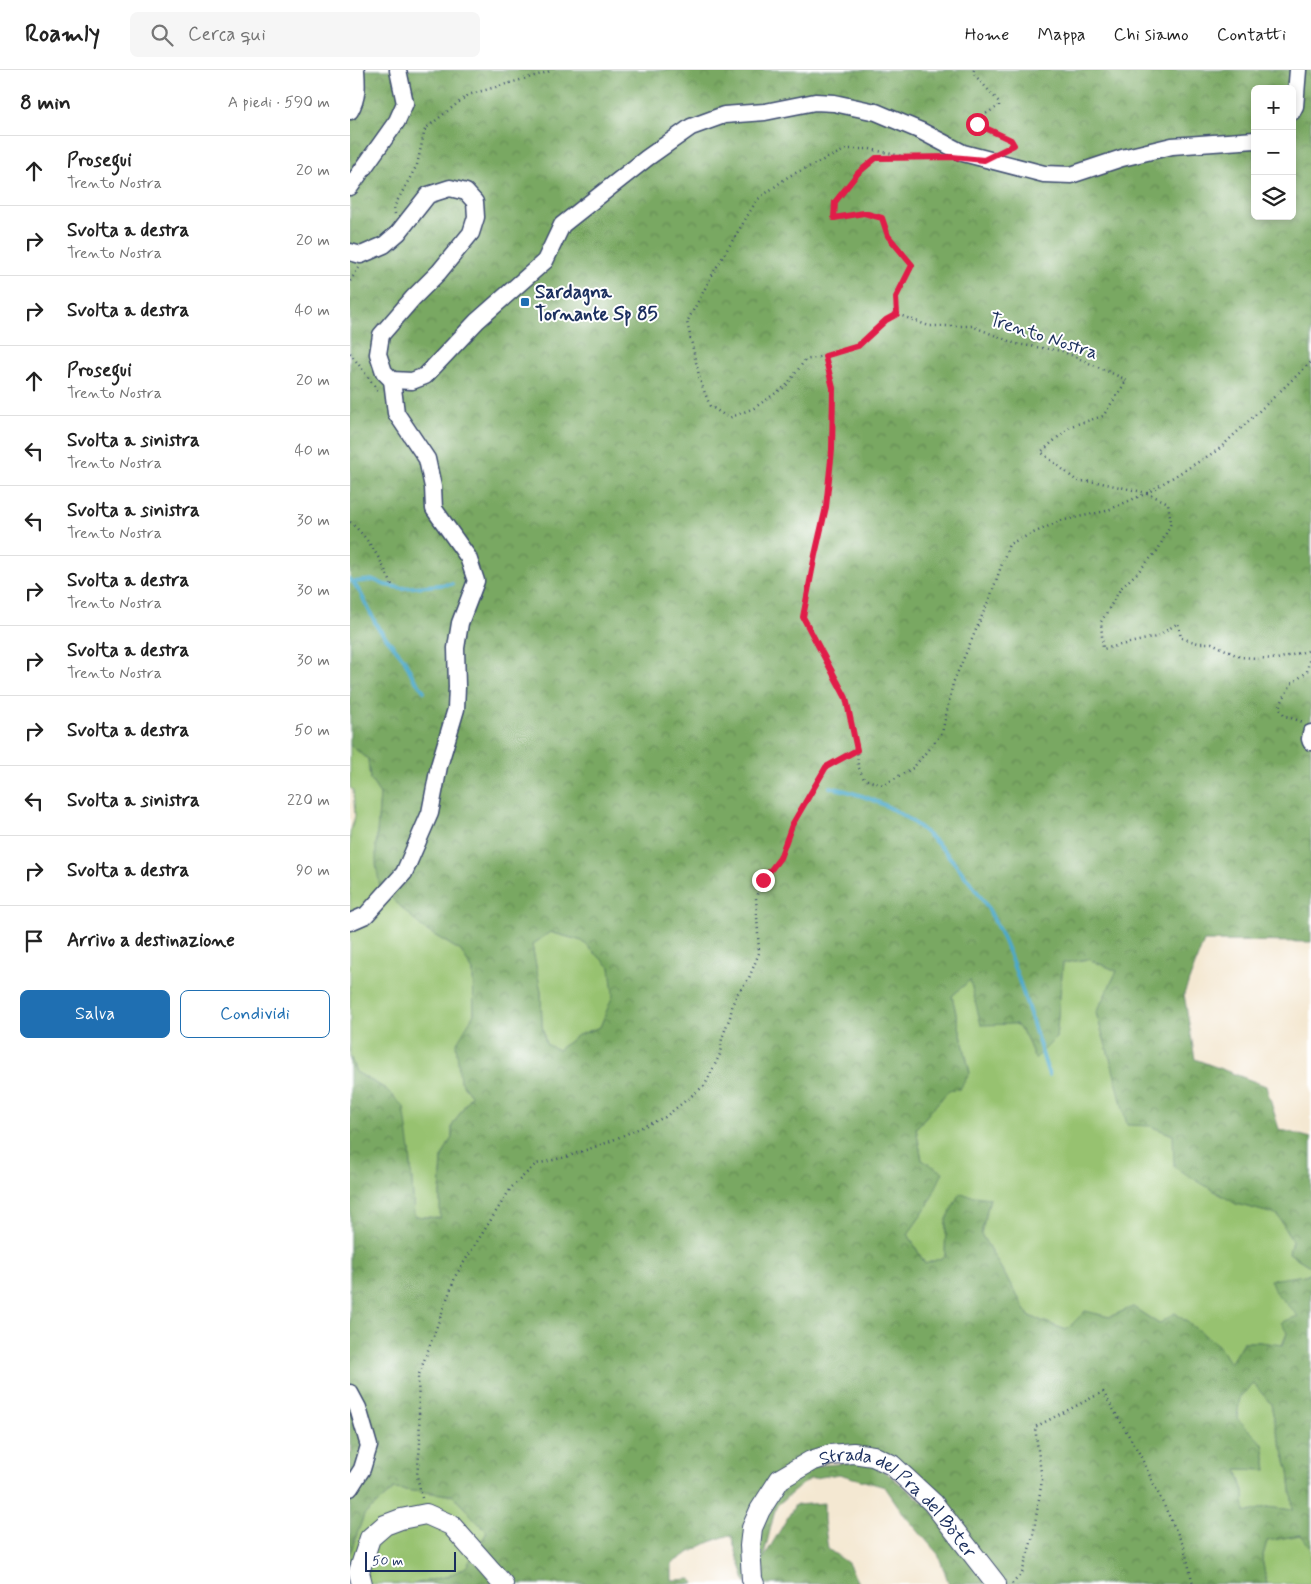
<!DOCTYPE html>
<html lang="it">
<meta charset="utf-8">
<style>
:root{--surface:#fff;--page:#f6f6f6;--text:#222;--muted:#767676;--line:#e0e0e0;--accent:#1f6fb2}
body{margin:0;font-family:Mynerve,sans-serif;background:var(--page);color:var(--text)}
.controls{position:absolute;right:15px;top:15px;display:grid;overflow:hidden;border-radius:8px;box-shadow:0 2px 8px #0003}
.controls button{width:45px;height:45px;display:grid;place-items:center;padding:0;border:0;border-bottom:1px solid var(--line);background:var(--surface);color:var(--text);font:25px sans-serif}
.scale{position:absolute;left:15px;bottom:12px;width:91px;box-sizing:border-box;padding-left:5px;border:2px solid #1b2f5e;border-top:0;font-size:14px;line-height:18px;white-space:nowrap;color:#1b2f5e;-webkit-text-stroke:4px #fff;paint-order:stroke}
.stop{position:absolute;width:15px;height:15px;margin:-11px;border:4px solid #e11d48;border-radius:50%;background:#fff}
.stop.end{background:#e11d48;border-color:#fff;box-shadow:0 1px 5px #0008}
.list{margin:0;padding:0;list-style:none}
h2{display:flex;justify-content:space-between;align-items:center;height:65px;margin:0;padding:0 20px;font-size:21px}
h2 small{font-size:16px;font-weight:400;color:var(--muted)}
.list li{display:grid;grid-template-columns:32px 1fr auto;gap:15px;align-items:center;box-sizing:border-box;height:70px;padding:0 20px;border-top:1px solid var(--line)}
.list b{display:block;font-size:19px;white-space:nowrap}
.list p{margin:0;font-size:16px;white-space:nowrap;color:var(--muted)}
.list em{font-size:16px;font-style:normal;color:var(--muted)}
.actions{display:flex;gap:10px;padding:15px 20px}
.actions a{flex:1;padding:11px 0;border:1px solid var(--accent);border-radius:8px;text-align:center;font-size:18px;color:var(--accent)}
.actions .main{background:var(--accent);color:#fff}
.icon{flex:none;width:28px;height:28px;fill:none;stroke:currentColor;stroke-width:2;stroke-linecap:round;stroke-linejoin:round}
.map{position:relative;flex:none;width:961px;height:1514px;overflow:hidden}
header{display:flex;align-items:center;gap:30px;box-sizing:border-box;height:70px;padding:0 25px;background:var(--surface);border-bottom:1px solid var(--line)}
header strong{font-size:24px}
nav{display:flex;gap:28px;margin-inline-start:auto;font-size:18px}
.search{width:350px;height:45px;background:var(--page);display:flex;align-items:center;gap:12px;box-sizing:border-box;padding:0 18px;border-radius:8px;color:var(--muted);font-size:19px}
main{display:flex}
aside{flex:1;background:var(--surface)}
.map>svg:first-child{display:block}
.grass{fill:#97c26f;stroke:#597866}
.forest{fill:url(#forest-crowns);stroke:#4a6c60;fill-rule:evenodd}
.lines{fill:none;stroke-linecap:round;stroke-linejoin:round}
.stream{stroke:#4ca9ca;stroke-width:4}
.minor-casing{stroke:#3c4b6f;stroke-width:19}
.major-casing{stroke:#3c4b6f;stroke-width:22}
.path{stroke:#3c4b6f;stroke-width:2.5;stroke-dasharray:1 4;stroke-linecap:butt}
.minor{stroke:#fff;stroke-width:16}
.major{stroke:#fff;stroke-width:20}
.route{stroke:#e11d48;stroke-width:6}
.poi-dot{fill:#1f6fb2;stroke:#fff;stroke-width:2}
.labels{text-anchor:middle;stroke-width:4;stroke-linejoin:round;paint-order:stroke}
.poi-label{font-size:19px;font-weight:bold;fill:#1b2f5e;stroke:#fff;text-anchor:start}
.street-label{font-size:19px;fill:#1b2f5e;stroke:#fff}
</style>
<header>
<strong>Roamly</strong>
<div class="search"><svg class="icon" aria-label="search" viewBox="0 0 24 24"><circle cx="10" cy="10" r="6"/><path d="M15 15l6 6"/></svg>Cerca qui</div>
<nav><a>Home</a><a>Mappa</a><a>Chi siamo</a><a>Contatti</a></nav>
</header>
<main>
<aside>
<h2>8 min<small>A piedi · 590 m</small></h2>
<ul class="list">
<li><svg class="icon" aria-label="ahead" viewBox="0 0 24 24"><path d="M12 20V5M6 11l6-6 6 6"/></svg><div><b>Prosegui</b><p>Trento Nostra</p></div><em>20 m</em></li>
<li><svg class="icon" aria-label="right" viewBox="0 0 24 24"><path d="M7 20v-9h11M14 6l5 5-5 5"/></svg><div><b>Svolta a destra</b><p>Trento Nostra</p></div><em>20 m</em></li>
<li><svg class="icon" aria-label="right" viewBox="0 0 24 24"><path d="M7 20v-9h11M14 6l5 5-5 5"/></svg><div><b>Svolta a destra</b></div><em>40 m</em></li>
<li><svg class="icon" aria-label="ahead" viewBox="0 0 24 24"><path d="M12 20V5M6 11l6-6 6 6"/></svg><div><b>Prosegui</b><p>Trento Nostra</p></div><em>20 m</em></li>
<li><svg class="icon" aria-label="left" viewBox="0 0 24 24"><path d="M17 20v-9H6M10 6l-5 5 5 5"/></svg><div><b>Svolta a sinistra</b><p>Trento Nostra</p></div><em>40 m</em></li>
<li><svg class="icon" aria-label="left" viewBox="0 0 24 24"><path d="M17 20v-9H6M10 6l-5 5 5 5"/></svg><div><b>Svolta a sinistra</b><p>Trento Nostra</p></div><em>30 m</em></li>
<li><svg class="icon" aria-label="right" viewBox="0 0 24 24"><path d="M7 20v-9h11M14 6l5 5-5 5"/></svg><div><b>Svolta a destra</b><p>Trento Nostra</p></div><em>30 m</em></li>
<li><svg class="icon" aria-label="right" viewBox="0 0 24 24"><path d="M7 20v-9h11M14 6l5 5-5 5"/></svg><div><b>Svolta a destra</b><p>Trento Nostra</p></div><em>30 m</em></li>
<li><svg class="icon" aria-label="right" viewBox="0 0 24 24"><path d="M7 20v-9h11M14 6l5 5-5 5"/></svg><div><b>Svolta a destra</b></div><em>50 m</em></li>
<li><svg class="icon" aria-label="left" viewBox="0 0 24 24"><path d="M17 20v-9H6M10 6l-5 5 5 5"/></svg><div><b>Svolta a sinistra</b></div><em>220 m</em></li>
<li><svg class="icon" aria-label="right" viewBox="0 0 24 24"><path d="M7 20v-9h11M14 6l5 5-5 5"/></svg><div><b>Svolta a destra</b></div><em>90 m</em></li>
<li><svg class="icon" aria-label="arrive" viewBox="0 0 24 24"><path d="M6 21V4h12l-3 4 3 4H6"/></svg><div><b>Arrivo a destinazione</b></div></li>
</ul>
<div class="actions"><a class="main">Salva</a><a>Condividi</a></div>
</aside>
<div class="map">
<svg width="961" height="1514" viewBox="0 0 961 1514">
<defs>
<pattern id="forest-crowns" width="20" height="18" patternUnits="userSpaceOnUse" patternTransform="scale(1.25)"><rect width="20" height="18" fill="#79a862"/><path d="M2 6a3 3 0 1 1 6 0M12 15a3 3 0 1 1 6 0" fill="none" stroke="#628954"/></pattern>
</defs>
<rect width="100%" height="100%" fill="#fff"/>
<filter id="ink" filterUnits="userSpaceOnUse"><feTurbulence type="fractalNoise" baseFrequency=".02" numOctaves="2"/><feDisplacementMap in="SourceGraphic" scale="10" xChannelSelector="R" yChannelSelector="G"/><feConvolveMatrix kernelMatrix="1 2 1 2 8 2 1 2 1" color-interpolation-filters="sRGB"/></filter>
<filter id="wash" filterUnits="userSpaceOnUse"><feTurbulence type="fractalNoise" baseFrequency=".0096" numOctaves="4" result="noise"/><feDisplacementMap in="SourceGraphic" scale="20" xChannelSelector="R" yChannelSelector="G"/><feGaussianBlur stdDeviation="1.12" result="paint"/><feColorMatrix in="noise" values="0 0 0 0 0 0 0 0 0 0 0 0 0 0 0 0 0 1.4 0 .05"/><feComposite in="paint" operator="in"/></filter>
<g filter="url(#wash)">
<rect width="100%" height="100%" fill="#f4e8d2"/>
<!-- grass -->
<g class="grass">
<polygon points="0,675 18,689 20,709 30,724 26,777 74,859 111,881 123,901 124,944 118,956 110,1011 121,1025 102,1056 102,1067 92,1087 90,1124 91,1148 64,1146 60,1080 36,1019 6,1002 0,986 0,763 5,746 3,720 0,718"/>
<polygon points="200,862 232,871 260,897 264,925 250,957 226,966 208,980 196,974 192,955 191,922 182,875"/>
<polygon points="738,889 767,901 746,943 762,995 800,1056 823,1065 886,1134 928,1145 942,1171 939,1183 961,1197 961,1204 921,1211 925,1222 949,1246 937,1263 932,1275 910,1272 893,1272 880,1294 845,1259 825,1243 809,1254 783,1237 759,1247 735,1241 716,1260 679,1246 631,1164 640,1128 596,1151 595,1187 575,1194 558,1164 577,1137 572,1090 566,1058 599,1020 620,1003 602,926 620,910 666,954 676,967 685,989 706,968 713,893"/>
<polygon points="904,1314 921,1334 926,1358 939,1401 943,1440 917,1437 895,1444 894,1422 887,1399 917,1400 913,1374 887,1348 890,1326"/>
<polygon points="44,1419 102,1425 137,1462 117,1497 98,1506 64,1514 0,1514 0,1483 14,1445"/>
<polygon points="950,1465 961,1478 961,1514 917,1514 912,1489 917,1471"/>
</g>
<!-- forest -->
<g class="forest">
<path d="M0 0H961V872L854 871 834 924 845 989 916 1016 929 1059 961 1068V1197L939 1183 942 1171 928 1145 886 1134 824 1097 823 1065 800 1056 777 1055 762 995 746 943 767 901 738 889 713 893 706 968 685 989 676 967 666 954 631 955 620 910 602 926 620 1003 610 1019 599 1020 566 1058 572 1090 593 1102 577 1137 558 1164 575 1194 595 1187 596 1151 609 1124 640 1128 631 1164 679 1246 716 1260 735 1241 759 1247 783 1237 809 1254 825 1243 868 1275 880 1294 893 1272H910L933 1275 937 1263 931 1252 948 1246 925 1222 920 1210 961 1204V1478L950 1465 917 1471 912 1489 917 1514H654L525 1380 426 1404 396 1514 381 1465C359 1470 341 1482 322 1493V1510L342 1509 344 1514H161L129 1476 137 1462 102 1425 44 1419 14 1445 0 1483V1385L2 1381 0 1374V986L6 1002 36 1019 54 1037 60 1080 64 1146 90 1148V1124L92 1087 102 1067V1056L121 1025 110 1011 106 974 124 944 123 901 111 881 74 859 30 817 26 795V777L30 724 20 709 18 689 0 675ZM905 19H942V146H905ZM200 862 232 871 260 897 263 925 250 957 226 966 208 980 196 974 192 955 191 922 182 875ZM904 1314 921 1334 926 1358 939 1401 943 1440 917 1437 895 1443 894 1422 887 1399 917 1400 913 1374 887 1348 890 1326Z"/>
<polygon points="522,1391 579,1437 639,1514 599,1514 588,1484 555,1446 535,1417 489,1404 459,1409 426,1436 413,1489 445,1435 474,1433 474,1450 478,1479 498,1493 507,1511 510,1514 410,1514 408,1459 434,1413 463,1396"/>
<polygon points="122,1487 146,1514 64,1514 98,1506 116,1497"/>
</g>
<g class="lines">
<!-- stream -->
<g class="stream">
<polyline points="0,509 3,512 11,524 28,558 54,589 64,609 74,621"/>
<polyline points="3,512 24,510 35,515 52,518 102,514"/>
<path d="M480 717C539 730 574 753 611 801 622 815 633 828 641 844 667 893 682 953 699 1005"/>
</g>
</g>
</g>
<g filter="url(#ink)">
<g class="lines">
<defs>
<g id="minor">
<path d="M0 41C8 27 7 15 6 0"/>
<polyline points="942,42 945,36 948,0"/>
<polyline points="0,117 47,51 55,33 48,0"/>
<polyline points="0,182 11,185 34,175 48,163 78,125 100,118 116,122 125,132 126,147 121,163 89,202 63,228 31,265 28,284 34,302 42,310 62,311 75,306 127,251 195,191 212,155 297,88 341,57 374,45 415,42 465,32 484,33 526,42 571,61 613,83 694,104 721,105 772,88 822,76 905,70"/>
<polyline points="961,663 960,669 961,672"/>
<polyline points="0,852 16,845 54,803 80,743 89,696 106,639 107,617 106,578 110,553 126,511 118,487 84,439 83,417 77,389 46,343 42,310"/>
<polyline points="0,1323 8,1338 19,1376 12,1399 0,1418"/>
</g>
<g id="major">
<polyline points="12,1514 9,1502 20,1468 35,1455 51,1449 76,1444 101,1455 153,1514"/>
<path id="s1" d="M404 1514 402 1509 400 1476 402 1458 410 1440 430 1409 461 1391 480 1385 503 1383 523 1386 542 1395 583 1433 646 1514"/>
</g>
</defs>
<!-- minor casing -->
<use href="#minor" class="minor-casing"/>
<!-- major casing -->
<use href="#major" class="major-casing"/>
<!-- path -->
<g class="path">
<polyline points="624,0 623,3 649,32 649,36 632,46 627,54 661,70 664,75 655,80"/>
<polyline points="554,88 526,88 509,103 485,132 484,148 514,143 532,148 538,166 563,195 546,227 547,244 579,256 622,256 666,274 712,281 777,310 753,346 721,356 691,382 727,411 747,412 797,423 818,433 821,453 808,480 787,503 771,518 751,552 753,579 806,567 828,553 831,568 848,573 862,573 890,587 927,589 961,580 957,602 941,614 929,637 935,646 953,652"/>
<polyline points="590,88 560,88 520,79 497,79 439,106 407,130 366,198 337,252 350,310 360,336 379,348 404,338 436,316 455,290 475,286 483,318 482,380 476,437 465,485 453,547 497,628 507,680 508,696 514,709 533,715 563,698 592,663 603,613 641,525 659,474 710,451 756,441 797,423 868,380 961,292"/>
<polyline points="45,144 44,137 67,95 75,59 118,25 198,2 201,0"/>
<polyline points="0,211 9,198"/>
<polyline points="0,283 29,322"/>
<polyline points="475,286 508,276 536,251 547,244"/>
<path d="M0 452C19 468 32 492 42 515"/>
<polyline points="72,1428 67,1406 70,1375 68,1307 106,1205 161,1118 186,1094 216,1087 256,1073 315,1047 355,1015 370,984 372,968 380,947 383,933 388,923 399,908 409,883 406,827 413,809 430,788 442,755 476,697 507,680"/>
<polyline points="662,1514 672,1503 683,1466 692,1410 685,1357 753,1322 789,1383 834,1477 843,1514"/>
</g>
<!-- minor -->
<use href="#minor" class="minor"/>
<!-- major -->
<use href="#major" class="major"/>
</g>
</g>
<g class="lines" filter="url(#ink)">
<!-- route -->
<polyline class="route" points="413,810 430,788 442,755 476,697 507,680 496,628 453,547 465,485 476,437 482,380 483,318 475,286 508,276 536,250 547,244 546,227 562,195 538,166 532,148 514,143 484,148 485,132 508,103 526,88 602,87 634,90 664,75 661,70 627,54"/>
</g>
<!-- markers -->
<rect class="poi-dot" x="170" y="227" width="10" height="10" rx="2.5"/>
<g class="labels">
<!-- poi labels -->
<g class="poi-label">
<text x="185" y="228">Sardagna<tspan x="185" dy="22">Tornante Sp 85</tspan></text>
</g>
<!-- street labels -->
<g class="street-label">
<text transform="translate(694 265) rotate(18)" y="7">Trento Nostra</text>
<text dy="7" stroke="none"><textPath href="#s1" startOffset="256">Strada del Pra del Bòter</textPath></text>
</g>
</g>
</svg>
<div class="controls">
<button>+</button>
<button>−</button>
<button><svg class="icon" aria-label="layers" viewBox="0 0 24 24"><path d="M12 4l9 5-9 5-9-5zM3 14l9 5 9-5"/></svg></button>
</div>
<div class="scale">50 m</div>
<div class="stop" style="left:627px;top:54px"></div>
<div class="stop end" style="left:413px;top:810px"></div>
</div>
</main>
